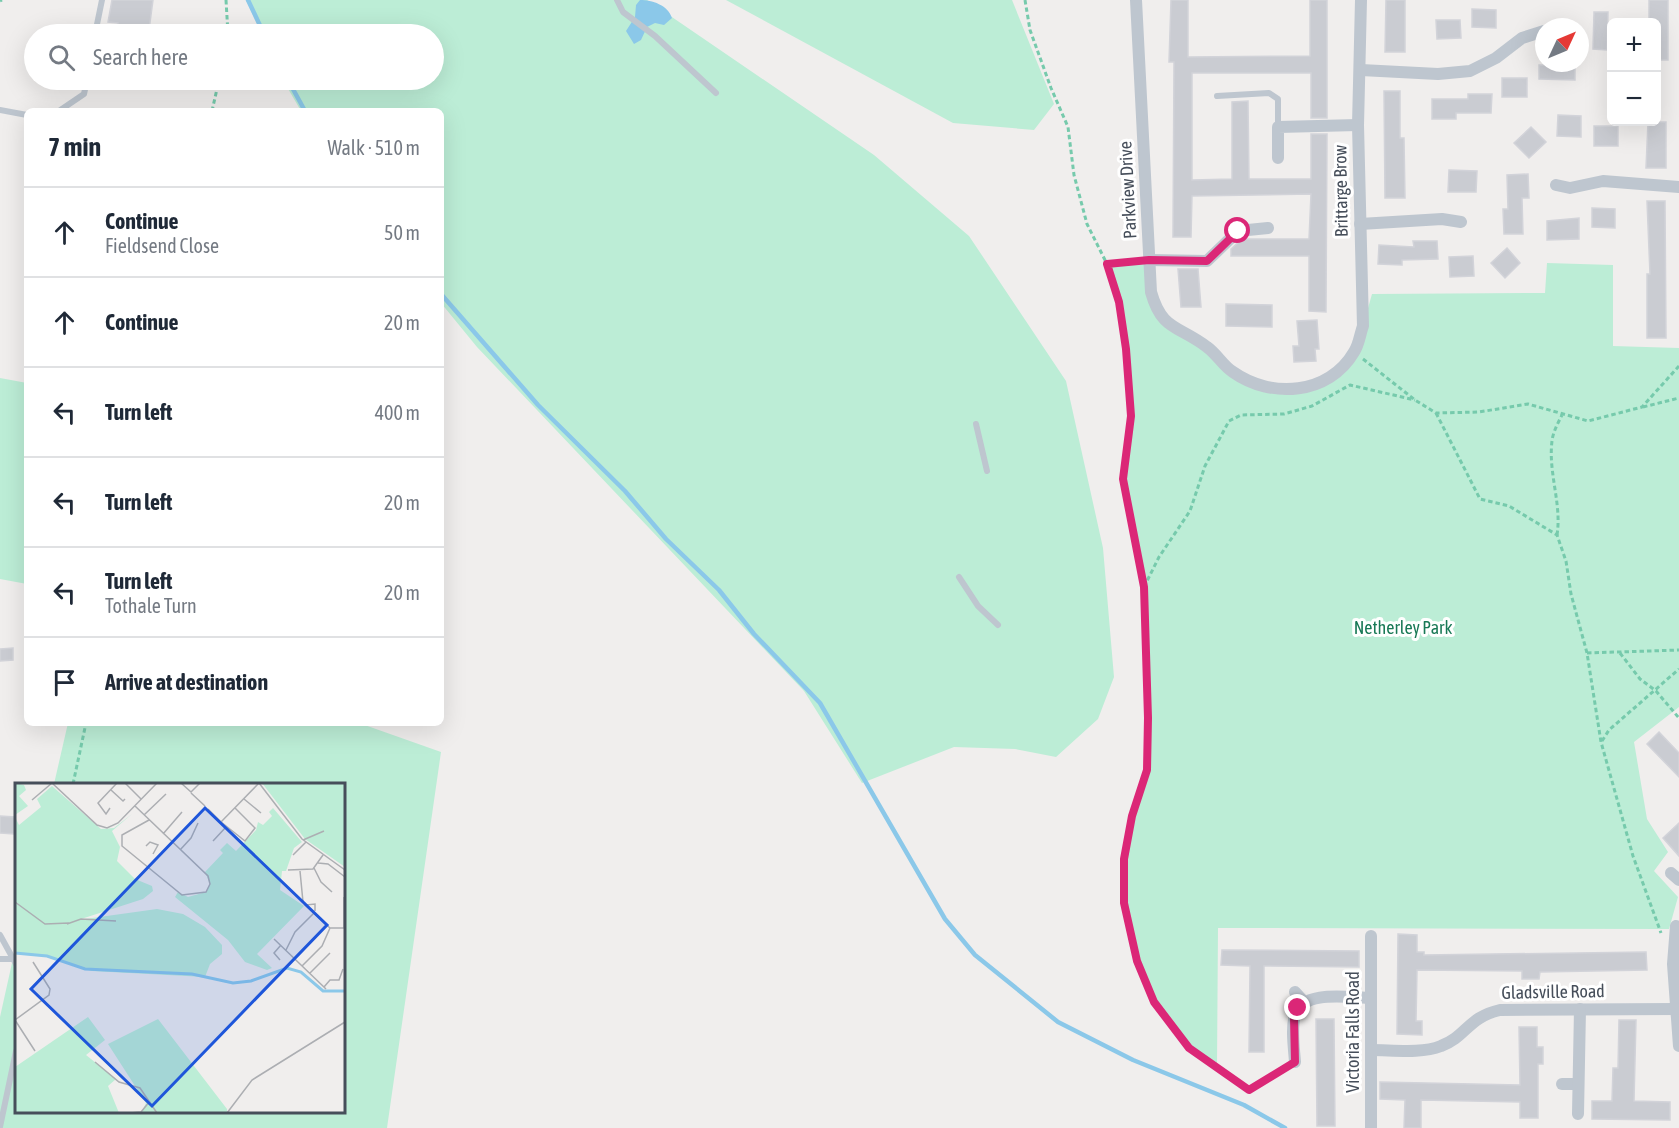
<!DOCTYPE html>
<meta charset="utf-8">
<style>
:root{--surface:#fff;--page:#f2f2f3;--text:#1f2937;--muted:#747a83;--line:#e0e1e3}
body{margin:0;font-family:"Asap Condensed",sans-serif;background:var(--page);color:var(--text)}
.controls{position:absolute;right:18px;top:18px;display:grid;overflow:hidden;border-radius:9px;box-shadow:0 6px 24px #0002}
.controls button{width:54px;height:54px;display:grid;place-items:center;padding:0;border:0;border-bottom:2px solid var(--line);background:var(--surface);color:var(--text);font:30px sans-serif}
.compass{position:absolute;left:1535px;top:18px;width:54px;height:54px;border-radius:50%;background:var(--surface);box-shadow:0 6px 24px #0002;rotate:46deg}
.stop{position:absolute;width:18px;height:18px;margin:-14px;border:4px solid #db2777;border-radius:50%;background:#fff}
.stop.end{background:#db2777;border-color:#fff;box-shadow:0 2px 6px #0008}
.list{margin:0;padding:0;list-style:none}
h2{display:flex;justify-content:space-between;align-items:center;height:78px;margin:0;padding:0 24px;font-size:26px}
h2 small{font-size:20px;font-weight:400;color:var(--muted)}
.list li{display:grid;grid-template-columns:39px 1fr auto;gap:18px;align-items:center;box-sizing:border-box;height:90px;padding:0 24px;border-top:2px solid var(--line)}
.list b{display:block;font-size:22px;white-space:nowrap}
.list p{margin:0;font-size:20px;white-space:nowrap;color:var(--muted)}
.list em{font-size:20px;font-style:normal;color:var(--muted)}
.icon{flex:none;width:33px;height:33px;fill:none;stroke:currentColor;stroke-width:2;stroke-linecap:round;stroke-linejoin:round}
.map{position:relative;flex:none;width:1679px;height:1128px;overflow:hidden}
.search{position:absolute;background:var(--surface);box-shadow:0 6px 24px #0002;left:24px;top:24px;width:420px;height:66px;display:flex;align-items:center;gap:15px;box-sizing:border-box;padding:0 21px;border-radius:33px;color:var(--muted);font-size:22px}
.panel{position:absolute;background:var(--surface);box-shadow:0 6px 24px #0002;left:24px;top:108px;width:420px;height:618px;border-radius:9px}
.map>svg:first-child{display:block}
.green{fill:#bcedd6}
.water{fill:#8bc8e9}
.lines{fill:none;stroke-linecap:round;stroke-linejoin:round}
.stream{stroke:#8bc8e9;stroke-width:4.5}
.building{fill:#caccd2;stroke:#d2d3d9;stroke-width:1.5}
.path{stroke:#76caac;stroke-width:3;stroke-dasharray:4.5 3;stroke-linecap:butt}
.lane{stroke:#bec6cf;stroke-width:6}
.street{stroke:#bec6cf;stroke-width:12}
.route{stroke:#db2777;stroke-width:8}
.labels{text-anchor:middle;stroke-width:6;stroke-linejoin:round;paint-order:stroke}
.street-label{font-size:18px;fill:#464e5a;stroke:#fff}
.park-label{font-size:18px;fill:#197956;stroke:#fff}
.inset-river{fill:none;stroke:#8bc8e9;stroke-width:3}
.inset-road{fill:none;stroke:#acaeb2;stroke-width:1.5}
.view{fill:#1e56da;fill-opacity:0.15;stroke:#1e56da;stroke-width:3}
.inset-edge{fill:none;stroke:#464e5a;stroke-width:3}
</style>
<div class="map">
<svg width="1679" height="1128" viewBox="0 0 1679 1128">
<rect width="100%" height="100%" fill="#f0eeed"/>
<!-- green -->
<g class="green">
<polygon points="246,0 647,0 874,155 969,236 1066,381 1103,548 1114,677 1098,719 1056,757 1015,749 954,747 862,783 804,691 477,347 441,303 441,111 301,111 283,80 434,80 434,34 263,34"/>
<polygon points="726,0 1012,0 1054,104 1034,130 953,123"/>
<polygon points="1149,260 1157,312 1232,372 1280,390 1336,373 1363,326 1372,294 1545,293 1547,263 1613,265 1613,346 1679,348 1679,707 1634,742 1647,819 1668,852 1654,871 1678,897 1669,929 1218,928 1217,1066 1189,1048 1154,1002 1137,961 1123,903 1124,859 1132,816 1147,770 1148,719 1144,592 1123,479 1132,416 1126,349 1119,302 1107,264"/>
<polygon points="0,378 27,383 27,584 0,579"/>
<polygon points="68,723 359,723 441,752 387,1128 0,1128 0,1017 16,945 16,1112 344,1112 344,784 54,784"/>
</g>
<!-- water -->
<path class="water" d="M640 0C652 0 668 5 672 18L664 25 655 23 647 27 641 40 634 44 626 31 635 17 636 5Z"/>
<g class="lines">
<!-- stream -->
<g class="stream">
<polyline points="248,0 264,34"/>
<polyline points="288,80 305,111"/>
<polyline points="441,294 538,405 625,491 666,539 719,590 754,634 820,703 945,919 975,955 1058,1022 1133,1060 1244,1105 1285,1128"/>
</g>
</g>
<!-- building -->
<g class="building">
<polygon points="112,0 153,0 149,30 118,26 118,23 108,22"/>
<polygon points="1171,0 1188,0 1188,57 1310,56 1310,0 1327,0 1327,118 1311,118 1311,73 1192,73 1192,180 1232,179 1232,102 1248,101 1249,179 1311,179 1311,134 1327,134 1326,312 1309,311 1309,256 1231,256 1231,249 1242,239 1309,239 1311,194 1192,196 1191,237 1173,237 1174,62 1169,62"/>
<polygon points="1386,0 1405,0 1405,52 1385,52"/>
<polygon points="1649,0 1668,0 1668,60 1656,60 1656,22 1649,22"/>
<polygon points="1472,9 1496,10 1496,28 1472,27"/>
<polygon points="1594,12 1608,12 1607,50 1593,49"/>
<polygon points="1436,20 1460,20 1461,38 1437,39"/>
<polygon points="1539,65 1575,66 1575,80 1539,79"/>
<rect x="1502" y="78" width="25" height="19"/>
<polygon points="1384,91 1400,91 1400,138 1404,138 1405,198 1385,198"/>
<polygon points="1468,94 1492,94 1491,113 1456,113 1456,119 1432,119 1432,99 1468,99"/>
<polygon points="1558,115 1581,116 1581,137 1557,136"/>
<polygon points="1648,122 1666,122 1666,168 1646,168"/>
<rect x="1594" y="126" width="24" height="20"/>
<polygon points="1531,127 1546,142 1529,158 1514,143"/>
<polygon points="1449,170 1477,171 1476,192 1448,192"/>
<polygon points="1528,174 1529,198 1522,198 1523,234 1504,234 1503,209 1508,209 1507,175"/>
<polygon points="1647,201 1665,201 1666,338 1647,338 1647,274 1650,274"/>
<polygon points="1592,208 1615,209 1615,228 1592,227"/>
<polygon points="1579,218 1579,239 1547,240 1547,221"/>
<polygon points="1413,241 1437,241 1438,259 1402,260 1402,265 1378,264 1379,245 1414,247"/>
<polygon points="1507,248 1520,263 1505,278 1491,263"/>
<polygon points="1473,256 1474,276 1450,277 1449,257"/>
<polygon points="1178,269 1198,269 1201,307 1181,307"/>
<polygon points="1226,304 1272,305 1272,327 1226,326"/>
<polygon points="1317,320 1319,349 1315,349 1316,361 1294,362 1293,346 1299,346 1297,321"/>
<polygon points="13,648 13,660 0,661 0,649"/>
<polygon points="1659,732 1679,753 1679,777 1647,744"/>
<polygon points="0,816 15,817 14,834 0,833"/>
<polygon points="1679,823 1679,856 1663,838"/>
<polygon points="1398,934 1417,935 1417,952 1424,952 1424,955 1646,952 1647,970 1540,972 1539,979 1522,979 1522,971 1417,970 1416,1021 1422,1021 1422,1035 1397,1034"/>
<polygon points="1222,950 1359,951 1359,967 1264,966 1264,1052 1249,1052 1250,966 1221,965"/>
<polygon points="1316,1019 1334,1019 1335,1126 1317,1126"/>
<polygon points="1619,1020 1636,1020 1634,1101 1670,1102 1670,1120 1592,1119 1592,1101 1612,1101 1613,1068 1618,1068"/>
<polygon points="1519,1027 1537,1027 1537,1047 1543,1047 1543,1064 1538,1064 1538,1118 1520,1118 1520,1102 1421,1100 1421,1128 1404,1128 1405,1100 1380,1099 1380,1082 1520,1085"/>
</g>
<g class="lines">
<!-- path -->
<g class="path">
<polyline points="226,0 228,34"/>
<polyline points="1025,0 1030,30 1051,88 1068,127 1074,175 1087,224 1107,264 1119,302 1126,349 1132,416 1123,479 1144,587 1148,719 1147,770 1132,816 1124,859 1123,903 1137,961 1154,1002 1189,1048 1249,1090 1284,1068"/>
<polyline points="0,1 2,0"/>
<polyline points="212,111 219,80"/>
<polyline points="1107,264 1138,261"/>
<polyline points="1363,359 1415,400 1436,413 1479,412 1528,404 1588,421 1642,407 1679,366"/>
<polyline points="1643,407 1679,398"/>
<polyline points="1436,413 1480,499 1509,506 1557,535 1566,561 1571,594 1587,653 1601,742 1633,856 1661,933"/>
<path d="M1557 535C1562 504 1548 473 1552 441 1553 432 1558 423 1562 415"/>
<polyline points="1144,587 1159,557 1190,511 1205,466 1229,421 1241,415 1284,414 1312,406 1350,385 1415,400"/>
<polyline points="1587,653 1679,650"/>
<polyline points="1620,653 1640,679 1656,691 1679,718"/>
<polyline points="1602,741 1609,730 1679,669"/>
<polyline points="73,784 86,723"/>
</g>
<!-- lane -->
<g class="lane">
<polyline points="617,0 623,12 655,36 716,93"/>
<polyline points="95,34 102,0"/>
<polyline points="1217,96 1269,93 1278,99 1278,127"/>
<polyline points="0,110 27,115"/>
<polyline points="59,111 84,94 87,80"/>
<polyline points="976,424 987,471"/>
<polyline points="959,577 978,606 998,625"/>
<polyline points="0,935 16,964"/>
<polyline points="0,959 13,959"/>
<polyline points="0,1127 16,1051"/>
</g>
<!-- street -->
<g class="street">
<path d="M1136 0 1151 292C1162 331 1178 325 1207 347 1217 354 1223 366 1233 372 1271 399 1329 395 1354 352 1359 345 1360 334 1363 326L1358 125 1361 0"/>
<polyline points="1361,70 1438,74 1470,71 1496,58 1522,38 1544,31"/>
<polyline points="1278,158 1278,127 1358,125"/>
<polyline points="1556,185 1570,188 1603,181 1679,187"/>
<polyline points="1360,224 1442,219 1461,222"/>
<polyline points="1149,260 1207,261 1238,231 1268,228"/>
<polyline points="1671,873 1679,880"/>
<polyline points="1679,928 1676,926 1673,964 1679,1046"/>
<polyline points="1295,992 1304,1002"/>
<path d="M1371 1050C1393 1050 1421 1054 1441 1046 1466 1037 1468 1017 1500 1010L1676 1009"/>
<path d="M1295 1062C1294 1048 1291 1028 1295 1015 1303 989 1350 998 1371 998"/>
<polyline points="1562,1084 1578,1084"/>
<polyline points="1578,1114 1580,1009"/>
<polyline points="1371,1128 1371,936"/>
</g>
</g>
<g class="lines">
<!-- route -->
<polyline class="route" points="1238,231 1207,261 1149,260 1107,264 1119,302 1126,349 1131,416 1123,479 1144,587 1148,718 1147,770 1132,816 1124,859 1124,903 1137,961 1154,1002 1189,1048 1249,1090 1295,1062 1294,1018 1298,1008"/>
</g>
<g class="labels">
<!-- street labels -->
<g class="street-label">
<text transform="translate(1128 190) rotate(-93)" y="6">Parkview Drive</text>
<text transform="translate(1341 191) rotate(-91)" y="6">Brittarge Brow</text>
<text transform="translate(1553 992) rotate(-1)" y="6">Gladsville Road</text>
<text transform="translate(1353 1032) rotate(-90)" y="6">Victoria Falls Road</text>
</g>
<!-- park labels -->
<g class="park-label">
<text x="1403" y="634">Netherley Park</text>
</g>
</g>
<!-- overview -->
<g transform="translate(15 783)">
<rect width="330" height="330" fill="#f0eeed"/>
<path d="M0 0 9 2 11 7 4 13 13 23 0 32ZM247 0H330V84L290 56ZM37 3 86 46 99 45 117 31 97 48 105 64 102 78 120 96 137 103 138 108 128 116 63 137 142 126 168 131 190 144 207 162V171L195 181 190 194 77 188 32 173 0 170V34L4 42 26 24 22 16ZM258 25 287 59 279 65 271 88H267L265 107 289 123 242 171 257 185 252 187 230 179 213 157 160 114 163 109 173 114 191 109 195 101 190 89 208 70 205 67 212 60 221 68 241 47 243 39 248 42 257 33 254 29ZM73 234 90 257 71 272 101 296 93 303 104 330H0V284ZM143 236 212 326V330H126L131 320 93 261Z" fill="#bcedd6"/>
<path class="inset-river" d="M0 170 32 173 70 186 177 191 218 200 236 198 272 185 286 189 308 208H330"/>
<path class="inset-road" d="M37 0 82 42 92 45 103 40 142 0M110 0 126 16M166 0 176 9 185 0M244 0 287 56 330 87M96 7 108 18 110 16M176 10 190 23M229 16 246 30M17 17 37 0M120 23 193 93 195 101 191 109 167 112 107 63V52L134 37M95 25 91 31 83 20 102 0M193 26 206 39 244 0M129 32 151 11M206 39 230 58 240 45 220 25M148 51 167 29M288 57 309 48M198 58 211 44M131 63 135 59 143 62 138 71M165 67 176 55 183 40M278 72 291 59M303 80 313 81 330 94M299 85 306 99 317 109M273 87 298 86 308 72M285 88 288 119M0 119 30 141 54 140M300 128V121L290 122 315 145M52 141 66 136 101 138M329 145V114M259 156 311 206M271 167 280 149 299 130M265 177 259 170 266 162M287 183 307 163 315 145H330M295 190 315 170M309 204 315 197H324L328 186M0 237 34 212 35 206 18 179M0 237 20 268M80 279 104 299 125 305 142 330M115 330 126 329 135 318M212 330 237 297 330 239"/>
<path class="view" d="M190 25 312 142 137 323 16 206Z"/>
<rect width="330" height="330" class="inset-edge"/>
</g>
</svg>
<div class="controls">
<button>+</button>
<button>−</button>
</div>
<svg class="compass" viewBox="-18 -18 36 36"><path d="M0-13l5 13h-10z" fill="#e53935"/><path d="M0 13l5-13h-10z" fill="#747a83"/></svg>
<div class="stop" style="left:1238px;top:231px"></div>
<div class="stop end" style="left:1298px;top:1008px"></div>
<div class="search"><svg class="icon" aria-label="search" viewBox="0 0 24 24"><circle cx="10" cy="10" r="6"/><path d="M15 15l6 6"/></svg>Search here</div>
<section class="panel">
<h2>7 min<small>Walk · 510 m</small></h2>
<ul class="list">
<li><svg class="icon" aria-label="ahead" viewBox="0 0 24 24"><path d="M12 20V5M6 11l6-6 6 6"/></svg><div><b>Continue</b><p>Fieldsend Close</p></div><em>50 m</em></li>
<li><svg class="icon" aria-label="ahead" viewBox="0 0 24 24"><path d="M12 20V5M6 11l6-6 6 6"/></svg><div><b>Continue</b></div><em>20 m</em></li>
<li><svg class="icon" aria-label="left" viewBox="0 0 24 24"><path d="M17 20v-9H6M10 6l-5 5 5 5"/></svg><div><b>Turn left</b></div><em>400 m</em></li>
<li><svg class="icon" aria-label="left" viewBox="0 0 24 24"><path d="M17 20v-9H6M10 6l-5 5 5 5"/></svg><div><b>Turn left</b></div><em>20 m</em></li>
<li><svg class="icon" aria-label="left" viewBox="0 0 24 24"><path d="M17 20v-9H6M10 6l-5 5 5 5"/></svg><div><b>Turn left</b><p>Tothale Turn</p></div><em>20 m</em></li>
<li><svg class="icon" aria-label="arrive" viewBox="0 0 24 24"><path d="M6 21V4h12l-3 4 3 4H6"/></svg><div><b>Arrive at destination</b></div></li>
</ul>
</section>
</div>
